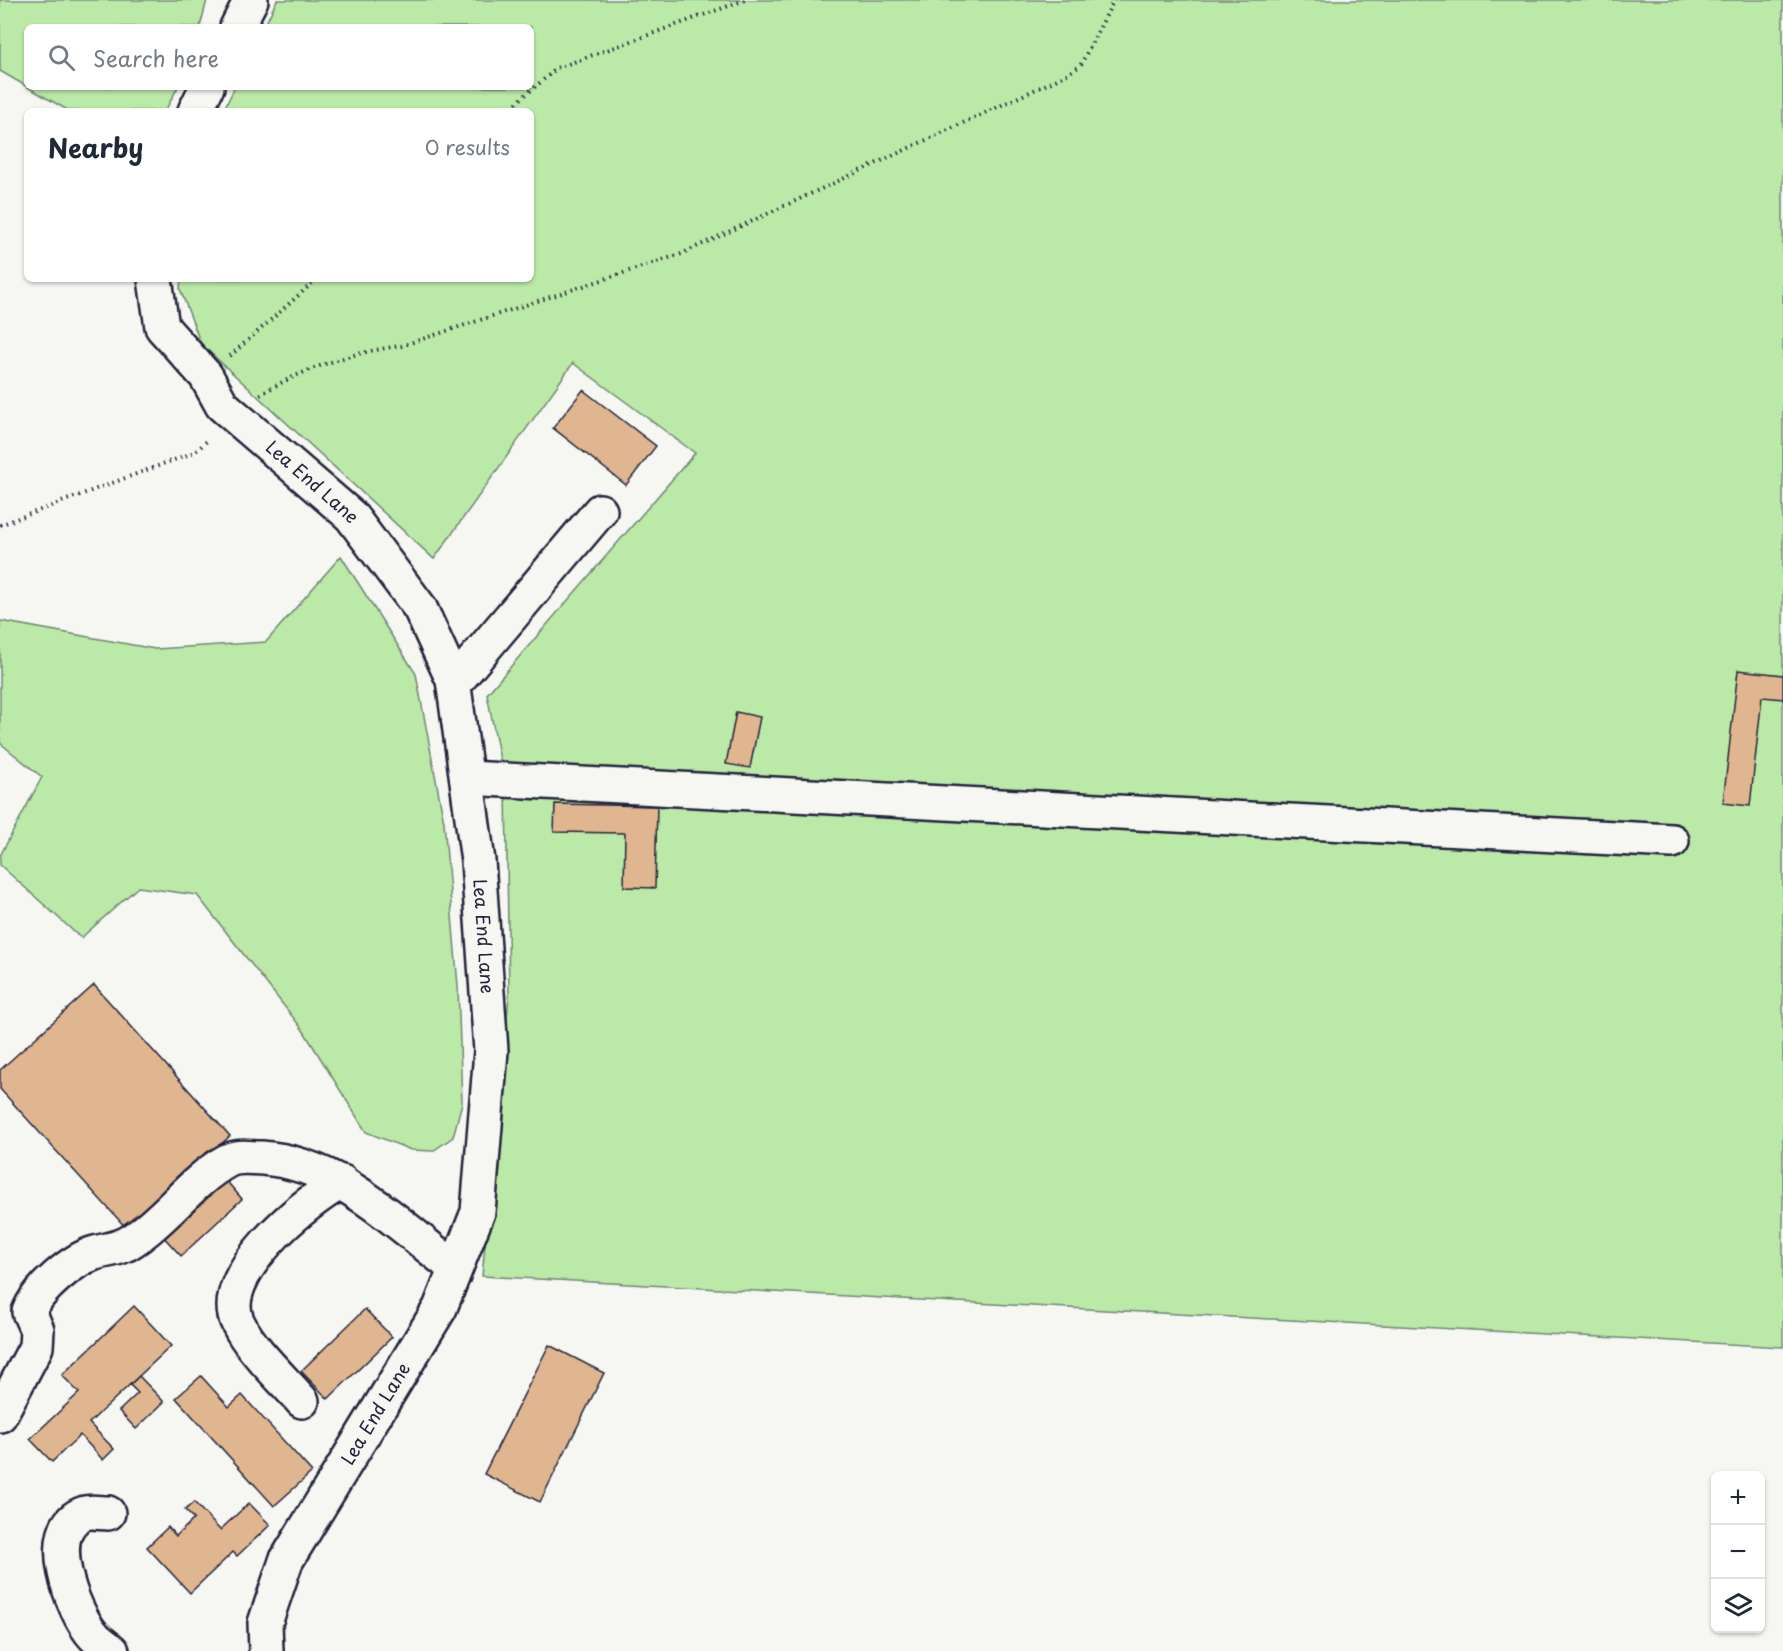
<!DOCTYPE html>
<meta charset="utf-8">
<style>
:root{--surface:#fff;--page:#f2f2f3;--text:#1f2937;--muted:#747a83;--line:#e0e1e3}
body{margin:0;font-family:"Playpen Sans",sans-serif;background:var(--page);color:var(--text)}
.controls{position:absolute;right:18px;bottom:18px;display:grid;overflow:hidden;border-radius:9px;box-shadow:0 2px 4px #0004}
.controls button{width:54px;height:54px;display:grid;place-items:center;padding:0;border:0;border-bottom:2px solid var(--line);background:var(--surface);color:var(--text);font:30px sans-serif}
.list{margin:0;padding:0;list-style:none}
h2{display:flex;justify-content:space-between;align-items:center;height:78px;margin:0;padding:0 24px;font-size:26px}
h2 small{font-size:20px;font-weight:400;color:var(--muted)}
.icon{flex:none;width:33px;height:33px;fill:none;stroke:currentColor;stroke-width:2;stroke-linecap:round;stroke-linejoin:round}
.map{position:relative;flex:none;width:1783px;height:1651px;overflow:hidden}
.search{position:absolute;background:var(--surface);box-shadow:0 2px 4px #0004;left:24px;top:24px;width:510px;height:66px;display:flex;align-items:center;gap:15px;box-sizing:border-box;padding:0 21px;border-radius:9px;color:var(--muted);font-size:22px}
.panel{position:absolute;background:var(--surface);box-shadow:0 2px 4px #0004;left:24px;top:108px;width:510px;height:174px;border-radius:9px}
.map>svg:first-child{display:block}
.green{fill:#bbe9a8;stroke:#6e8672;stroke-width:1.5}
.building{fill:#dfb690;stroke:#22223b;stroke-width:1.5}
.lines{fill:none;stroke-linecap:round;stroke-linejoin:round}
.minor-casing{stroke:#22223b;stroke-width:38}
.path{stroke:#22223b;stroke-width:4;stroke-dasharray:1.5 4.5;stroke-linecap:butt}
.minor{stroke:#f6f6f2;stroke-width:33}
.labels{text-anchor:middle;stroke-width:5;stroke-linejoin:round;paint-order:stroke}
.street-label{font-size:18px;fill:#22223b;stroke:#f6f6f2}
</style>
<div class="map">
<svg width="1783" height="1651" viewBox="0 0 1783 1651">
<rect width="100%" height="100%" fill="#f6f6f2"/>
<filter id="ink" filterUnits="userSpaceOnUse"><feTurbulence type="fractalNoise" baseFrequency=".0167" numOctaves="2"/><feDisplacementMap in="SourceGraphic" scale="12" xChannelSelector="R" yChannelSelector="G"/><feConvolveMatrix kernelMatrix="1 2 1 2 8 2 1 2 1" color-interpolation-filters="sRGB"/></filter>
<g filter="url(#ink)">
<!-- green -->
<g class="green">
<polygon points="0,0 207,0 200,27 27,27 27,87 178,87 165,111 69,111 0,71"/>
<polygon points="277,0 1783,0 1783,1347 482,1276 509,997 506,790 487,694 695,453 573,363 434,559 201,344 180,289 181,279 531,279 531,111 223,111 235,87 531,87 531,27 264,27"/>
<polygon points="341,556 416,674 444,822 458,986 462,1103 453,1137 433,1151 411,1150 366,1132 303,1030 197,895 138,887 81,938 0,865 0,856 42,777 0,743 0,621 155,649 266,642"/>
</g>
<!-- building -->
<g class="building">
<polygon points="583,390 656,446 626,485 553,428"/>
<polygon points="1738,670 1783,675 1783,699 1762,697 1750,806 1723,803"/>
<polygon points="736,712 760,717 750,768 726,764"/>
<polygon points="555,804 657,806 655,888 624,887 625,833 554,832"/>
<polygon points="94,985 230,1136 128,1230 0,1089 0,1070"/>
<polygon points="223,1177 242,1199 181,1256 161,1234"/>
<polygon points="134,1306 171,1346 89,1423 114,1449 103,1460 80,1435 52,1462 30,1439 79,1393 62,1375"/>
<polygon points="365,1309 392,1337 328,1399 301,1371"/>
<polygon points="549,1345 604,1373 540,1502 484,1474"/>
<polygon points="139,1376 164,1402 136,1429 119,1411 138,1393 130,1385"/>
<polygon points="201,1376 229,1407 242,1395 312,1472 274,1506 176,1398"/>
<polygon points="194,1502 220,1530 249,1503 270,1525 237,1556 233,1552 190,1593 147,1547 168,1527 176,1536 194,1519 185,1510"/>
</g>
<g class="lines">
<defs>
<g id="minor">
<polyline points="237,27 251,0"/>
<polyline points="195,111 207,87"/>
<path id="s1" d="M155 279 162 327 206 376 222 405 351 516 420 608 453 680 478 861 491 1051 478 1212 440 1308 286 1561 265 1623 266 1651"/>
<polyline points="454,684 600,511"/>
<polyline points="467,778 1672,841"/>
<path d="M302 1401C282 1378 251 1350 238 1323 214 1276 306 1200 342 1182"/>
<path d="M0 1415 36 1347 37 1330 29 1312C37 1290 72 1260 95 1253 109 1249 121 1249 133 1240 167 1218 191 1181 227 1161 238 1155 250 1158 262 1158 339 1163 397 1224 455 1268"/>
<path d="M108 1513C101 1513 91 1511 85 1513 40 1527 73 1614 94 1636 99 1642 106 1646 112 1651"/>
</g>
</defs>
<!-- minor casing -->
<use href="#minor" class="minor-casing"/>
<!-- path -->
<g class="path">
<polyline points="507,111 557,68 745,0"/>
<polyline points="230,356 317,279"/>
<path d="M260 395C299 370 355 351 401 346L681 254 1062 77 1080 66 1114 0"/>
<polyline points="0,525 195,452 209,439"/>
</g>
<!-- minor -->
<use href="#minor" class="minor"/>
</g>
</g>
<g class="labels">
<!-- street labels -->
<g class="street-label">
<text dy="6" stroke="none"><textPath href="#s1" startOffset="266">Lea End Lane</textPath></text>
<text dy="6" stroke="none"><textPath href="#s1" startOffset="770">Lea End Lane</textPath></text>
<text transform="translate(376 1414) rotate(-59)" y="6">Lea End Lane</text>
</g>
</g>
</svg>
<div class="controls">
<button>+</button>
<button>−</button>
<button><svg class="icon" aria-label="layers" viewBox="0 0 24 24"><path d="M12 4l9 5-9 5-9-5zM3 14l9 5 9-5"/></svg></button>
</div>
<div class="search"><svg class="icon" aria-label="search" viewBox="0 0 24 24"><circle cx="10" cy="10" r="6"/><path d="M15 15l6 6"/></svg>Search here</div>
<section class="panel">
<h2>Nearby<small>0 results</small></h2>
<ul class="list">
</ul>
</section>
</div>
